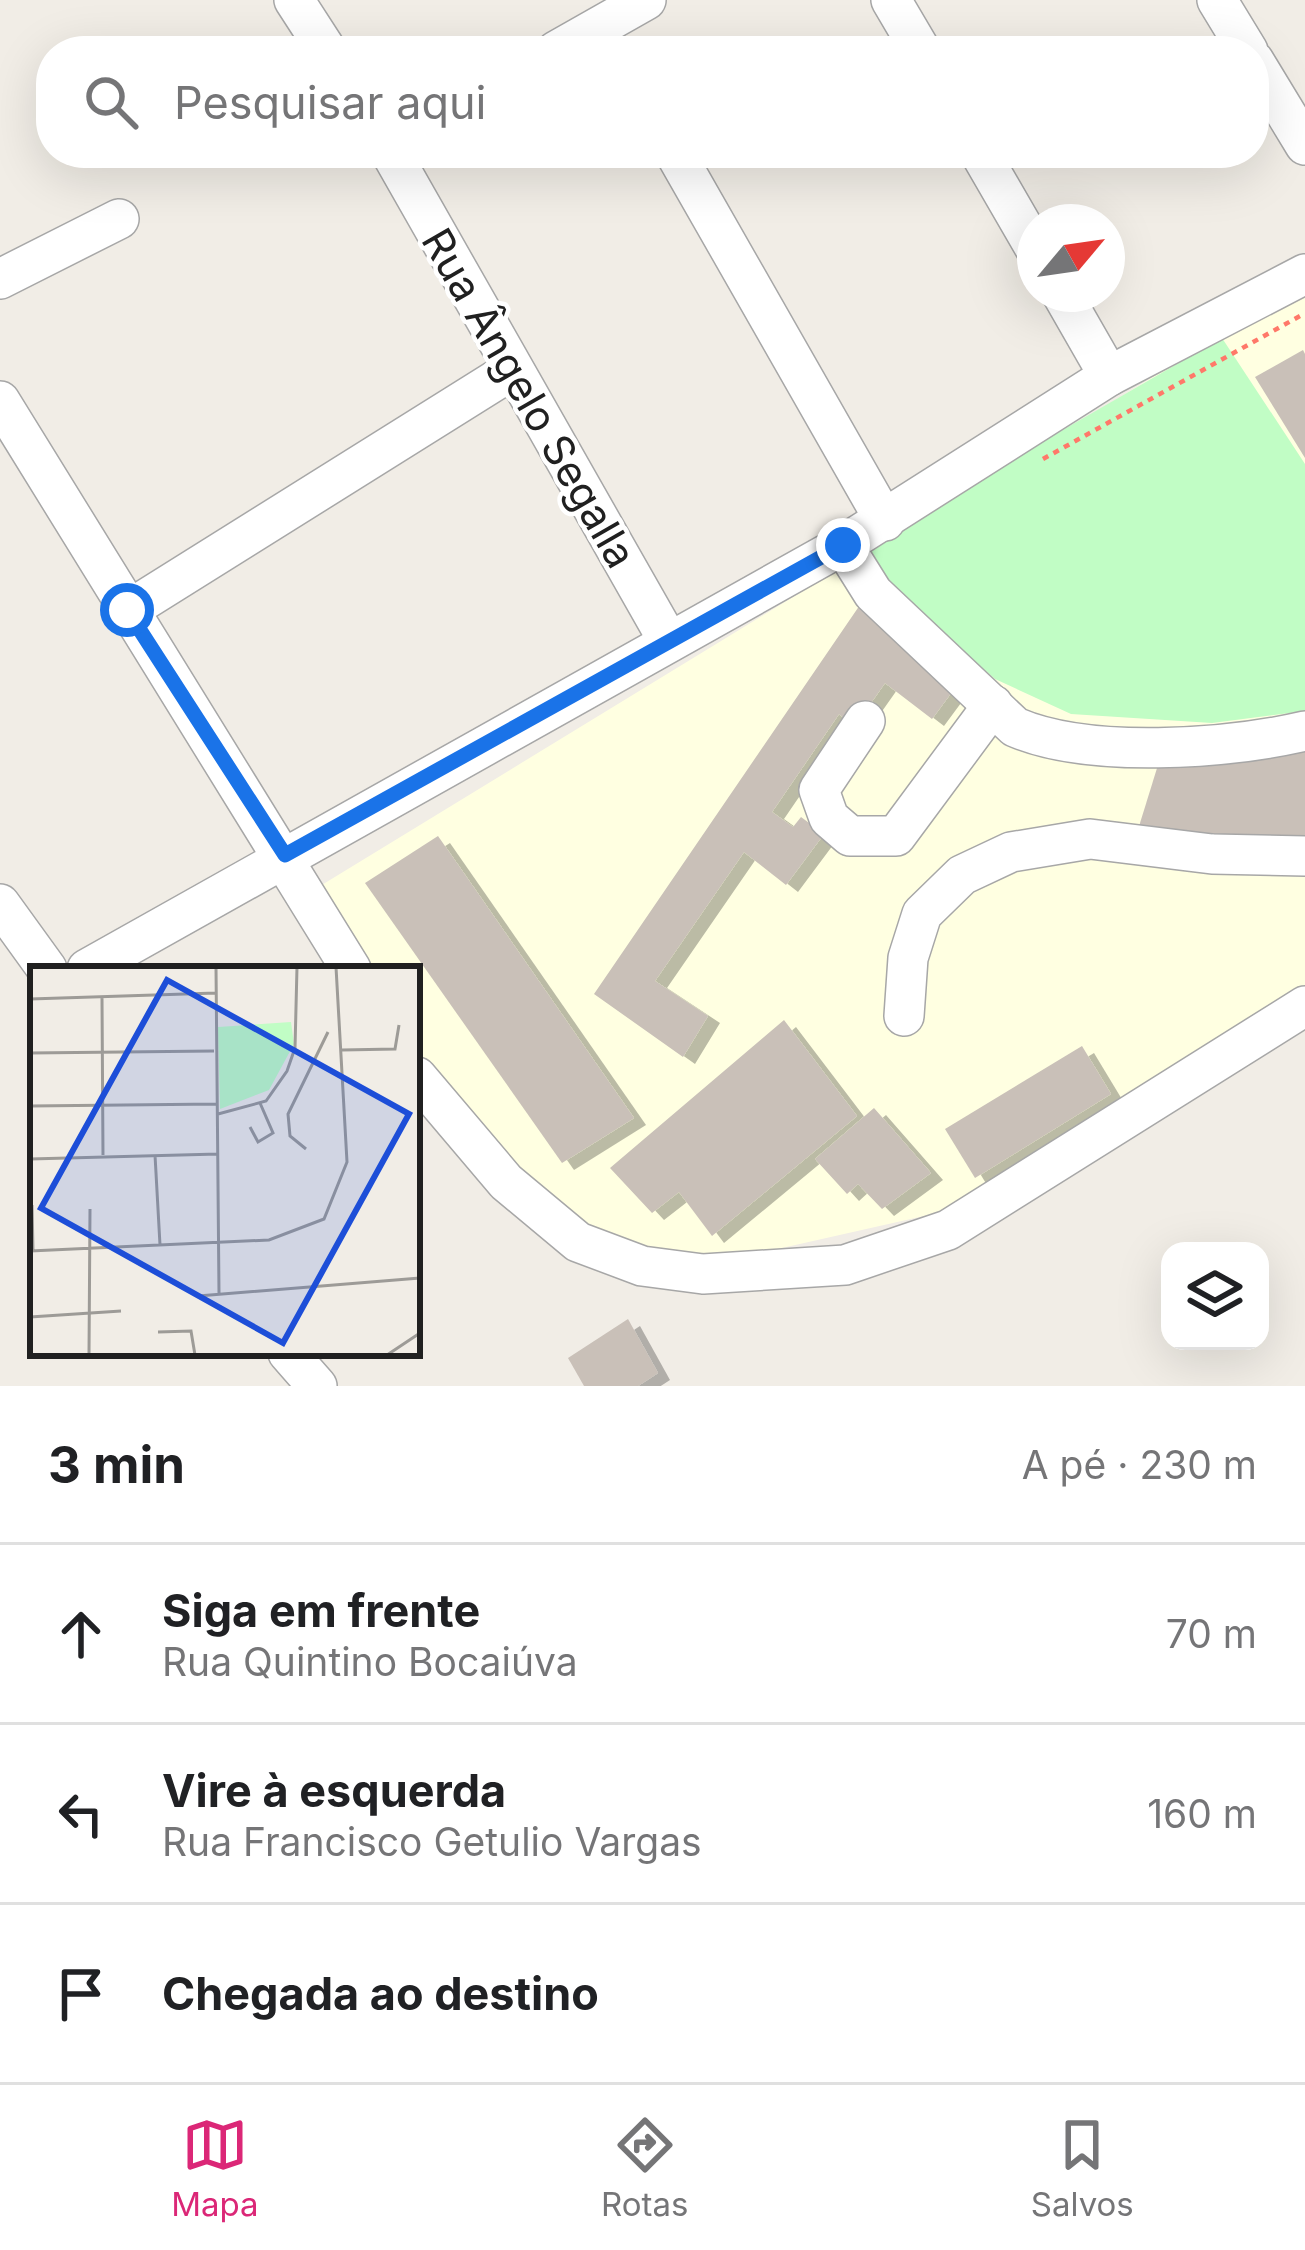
<!DOCTYPE html>
<html lang="pt">
<meta charset="utf-8">
<style>
:root{--surface:#fff;--page:#f6f6f6;--text:#202124;--muted:#757577;--line:#e0e0e0;--accent:#db2777}
body{margin:0;font-family:Inter,sans-serif;background:var(--page);color:var(--text)}
.controls{position:absolute;right:36px;bottom:36px;display:grid;overflow:hidden;border-radius:24px;box-shadow:0 12px 48px #0002}
.controls button{width:108px;height:108px;display:grid;place-items:center;padding:0;border:0;border-bottom:3px solid var(--line);background:var(--surface);color:var(--text);font:60px sans-serif}
.compass{position:absolute;left:1017px;top:204px;width:108px;height:108px;border-radius:50%;background:var(--surface);box-shadow:0 12px 48px #0002;rotate:61deg}
.stop{position:absolute;width:36px;height:36px;margin:-27px;border:9px solid #1a73e8;border-radius:50%;background:#fff}
.stop.end{background:#1a73e8;border-color:#fff;box-shadow:0 3px 12px #0008}
.list{margin:0;padding:0;list-style:none}
h2{display:flex;justify-content:space-between;align-items:center;height:156px;margin:0;padding:0 48px;font-size:51px}
h2 small{font-size:39px;font-weight:400;color:var(--muted)}
.list li{display:grid;grid-template-columns:78px 1fr auto;gap:36px;align-items:center;box-sizing:border-box;height:180px;padding:0 48px;border-top:3px solid var(--line)}
.list b{display:block;font-size:45px;white-space:nowrap}
.list p{margin:0;font-size:39px;white-space:nowrap;color:var(--muted)}
.list em{font-size:39px;font-style:normal;color:var(--muted)}
.icon{flex:none;width:66px;height:66px;fill:none;stroke:currentColor;stroke-width:2;stroke-linecap:round;stroke-linejoin:round}
.map{position:relative;flex:none;width:1305px;height:1386px;overflow:hidden}
.search{position:absolute;background:var(--surface);box-shadow:0 12px 48px #0002;left:36px;right:36px;top:36px;height:132px;display:flex;align-items:center;gap:30px;box-sizing:border-box;padding:0 42px;border-radius:48px;color:var(--muted);font-size:45px}
.sheet{height:696px;background:var(--surface)}
nav{display:flex;justify-content:space-around;align-items:center;box-sizing:border-box;height:168px;border-top:3px solid var(--line);background:var(--surface);font-size:33px;color:var(--muted)}
nav a{display:grid;justify-items:center;gap:6px}
nav .on{color:var(--accent)}
.map>svg:first-child{display:block}
.education{fill:#ffffe1}
.park{fill:#c1fdc5}
.building{fill:#c9c0b8;filter:url(#shadow)}
.lines{fill:none;stroke-linecap:round;stroke-linejoin:round}
.minor-casing{stroke:#a7a7a7;stroke-width:42}
.path{stroke:#ff7869;stroke-width:4.5;stroke-dasharray:6 6;stroke-linecap:butt}
.minor{stroke:#fff;stroke-width:39}
.route{stroke:#1a73e8;stroke-width:15}
.labels{text-anchor:middle;stroke-width:9;stroke-linejoin:round;paint-order:stroke}
.street-label{font-size:42px;fill:#202020;stroke:#fff}
.inset-road{fill:none;stroke:#9d9b97;stroke-width:3}
.view{fill:#1d4ed8;fill-opacity:0.15;stroke:#1d4ed8;stroke-width:6}
.inset-edge{fill:none;stroke:#202020;stroke-width:6}
</style>
<div class="map">
<svg width="1305" height="1386" viewBox="0 0 1305 1386">
<defs>
<filter id="shadow"><feDropShadow dx="12" dy="7" stdDeviation="0" flood-color="#0004"/></filter>
</defs>
<rect width="100%" height="100%" fill="#f1ede6"/>
<!-- education -->
<polygon class="education" points="1305,284 1305,1001 955,1209 711,1264 596,1240 417,1074 417,969 353,969 307,894"/>
<!-- park -->
<polygon class="park" points="1222,338 1305,464 1305,711 1212,723 1071,714 995,679 892,591 867,543"/>
<!-- building -->
<g class="building">
<polygon points="1303,350 1305,354 1305,458 1255,377"/>
<polygon points="864,599 963,677 932,719 885,683 854,727 839,714 772,812 793,827 801,817 824,834 786,885 744,852 655,981 708,1016 683,1057 594,994"/>
<polygon points="1305,749 1305,870 1132,849 1162,752"/>
<polygon points="438,836 634,1118 562,1163 365,883"/>
<polygon points="784,1020 857,1116 712,1236 679,1192 652,1213 610,1168"/>
<polygon points="1082,1046 1111,1094 975,1178 945,1129"/>
<polygon points="874,1108 931,1173 882,1209 858,1184 847,1194 815,1159"/>
<polygon points="628,1319 658,1373 638,1386 584,1386 568,1358"/>
</g>
<g class="lines">
<defs>
<g id="minor">
<polyline points="294,0 327,51"/>
<polyline points="891,0 921,51"/>
<polyline points="1217,0 1248,51"/>
<polyline points="556,51 646,0"/>
<polyline points="1254,61 1305,145"/>
<polyline points="391,153 669,642"/>
<polyline points="675,153 885,521"/>
<polyline points="980,153 1035,248"/>
<polyline points="0,279 119,219"/>
<polyline points="1062,294 1109,376"/>
<polyline points="0,401 351,969"/>
<path d="M843 545 873 593 1015 727C1089 759 1227 749 1305 731"/>
<polyline points="127,611 512,370"/>
<polyline points="865,721 819,790 829,818 850,836 896,836 993,705"/>
<polyline points="0,904 47,969"/>
<polyline points="87,969 843,545 1109,376 1305,274"/>
<polyline points="904,1016 908,958 922,914 962,875 1011,852 1090,839 1212,854 1305,856"/>
<polyline points="417,1077 506,1182 578,1242 642,1266 703,1274 845,1265 948,1230 1305,1006"/>
<polyline points="288,1353 317,1386"/>
</g>
</defs>
<!-- minor casing -->
<use href="#minor" class="minor-casing"/>
<!-- path -->
<polyline class="path" points="1043,459 1300,316"/>
<!-- minor -->
<use href="#minor" class="minor"/>
</g>
<g class="lines">
<!-- route -->
<polyline class="route" points="127,610 285,855 843,545"/>
</g>
<g class="labels">
<!-- street labels -->
<g class="street-label">
<text transform="translate(529 398) rotate(60)" y="15">Rua Ângelo Segalla</text>
</g>
</g>
<!-- overview -->
<g transform="translate(30 966)">
<rect width="390" height="390" fill="#f1ede6"/>
<path d="M261 56 264 78 239 124 190 143 188 61Z" fill="#c1fdc5"/>
<path class="inset-road" d="M186 1 189 327M72 32 73 189M0 33 186 27M312 84 365 83 369 59M0 87 184 85M0 140 187 138M188 148 236 135 257 105 265 82 267 1M220 161 228 176 243 167 230 137M276 183 260 170 258 148 298 66M125 189 130 279M0 193 188 188M2 239 3 285M0 285 239 274 294 253 317 196 306 1M168 330 390 312M0 351 91 345M128 366 161 365 165 389M59 389 60 243M357 389 390 367"/>
<path class="view" d="M137 14 379 148 253 377 11 242Z"/>
<rect width="390" height="390" class="inset-edge"/>
</g>
</svg>
<div class="controls">
<button><svg class="icon" aria-label="layers" viewBox="0 0 24 24"><path d="M12 4l9 5-9 5-9-5zM3 14l9 5 9-5"/></svg></button>
</div>
<svg class="compass" viewBox="-18 -18 36 36"><path d="M0-13l5 13h-10z" fill="#e53935"/><path d="M0 13l5-13h-10z" fill="#757577"/></svg>
<div class="stop" style="left:127px;top:610px"></div>
<div class="stop end" style="left:843px;top:545px"></div>
<div class="search"><svg class="icon" aria-label="search" viewBox="0 0 24 24"><circle cx="10" cy="10" r="6"/><path d="M15 15l6 6"/></svg>Pesquisar aqui</div>
</div>
<section class="sheet">
<h2>3 min<small>A pé · 230 m</small></h2>
<ul class="list">
<li><svg class="icon" aria-label="ahead" viewBox="0 0 24 24"><path d="M12 20V5M6 11l6-6 6 6"/></svg><div><b>Siga em frente</b><p>Rua Quintino Bocaiúva</p></div><em>70 m</em></li>
<li><svg class="icon" aria-label="left" viewBox="0 0 24 24"><path d="M17 20v-9H6M10 6l-5 5 5 5"/></svg><div><b>Vire à esquerda</b><p>Rua Francisco Getulio Vargas</p></div><em>160 m</em></li>
<li><svg class="icon" aria-label="arrive" viewBox="0 0 24 24"><path d="M6 21V4h12l-3 4 3 4H6"/></svg><div><b>Chegada ao destino</b></div></li>
</ul>
</section>
<nav>
<a class="on"><svg class="icon" aria-label="map" viewBox="0 0 24 24"><path d="M3 6l6-2 6 2 6-2v14l-6 2-6-2-6 2zM9 4v14M15 6v14"/></svg>Mapa</a>
<a><svg class="icon" aria-label="directions" viewBox="0 0 24 24"><path d="M12 3l9 9-9 9-9-9zM9 14v-3h6M13 9l2 2-2 2"/></svg>Rotas</a>
<a><svg class="icon" aria-label="saved" viewBox="0 0 24 24"><path d="M7 4h10v16l-5-4-5 4z"/></svg>Salvos</a>
</nav>
